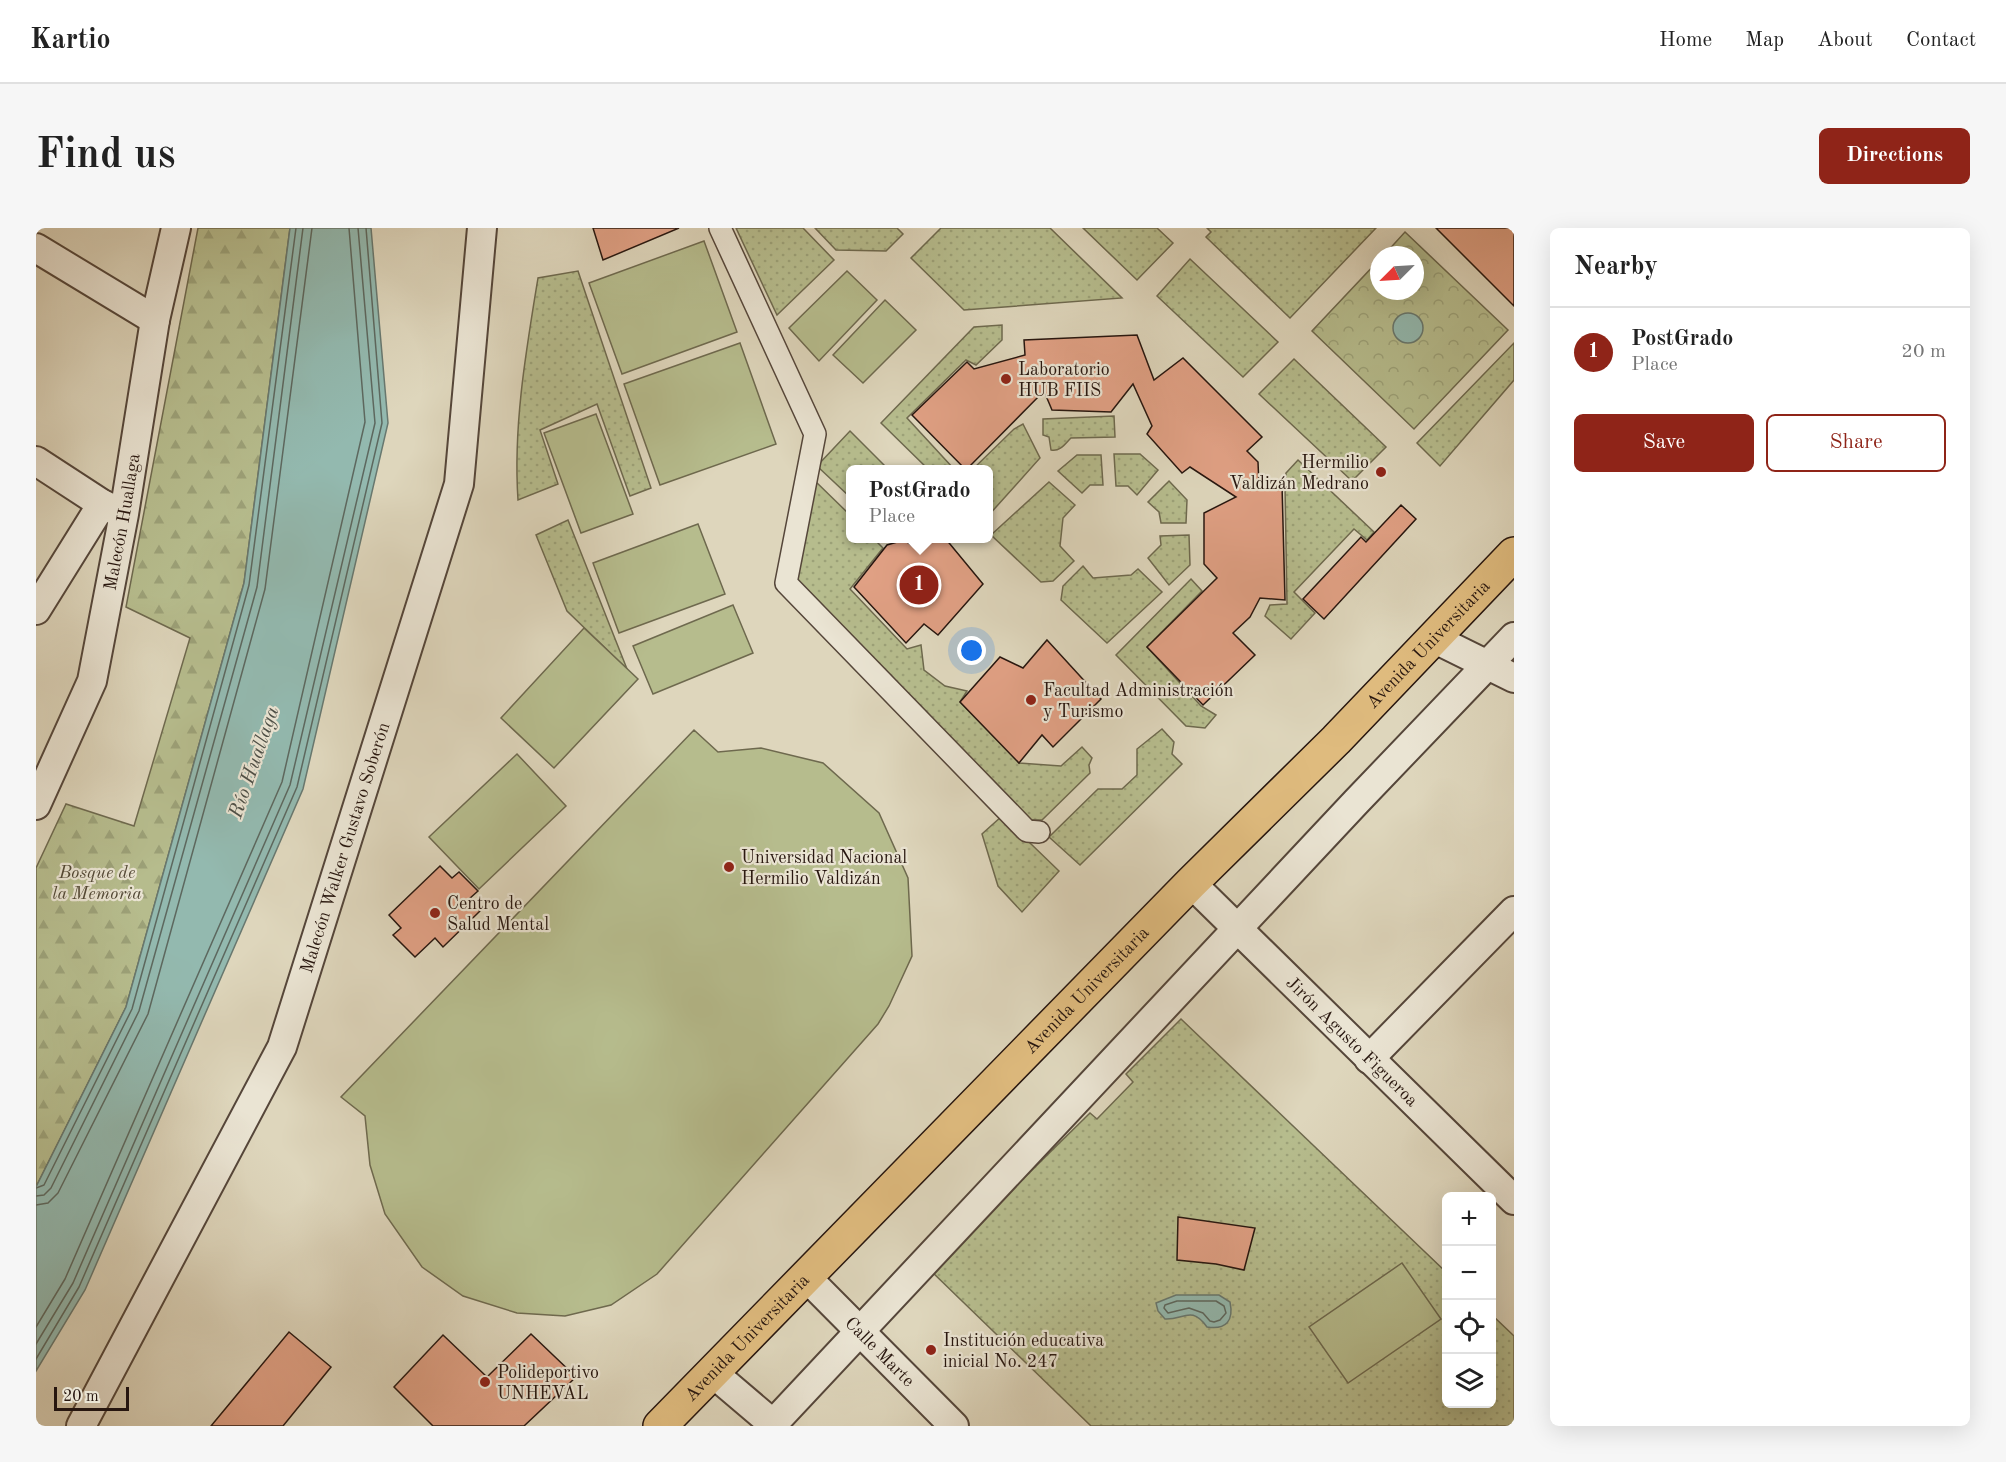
<!DOCTYPE html>
<meta charset="utf-8">
<style>
:root{--surface:#fff;--page:#f6f6f6;--text:#222;--muted:#767676;--line:#e0e0e0;--accent:#8f2418}
body{margin:0;font-family:"Old Standard TT",serif;background:var(--page);color:var(--text)}
.controls{position:absolute;right:18px;bottom:18px;display:grid;overflow:hidden;border-radius:9px;box-shadow:0 6px 24px #0002}
.controls button{width:54px;height:54px;display:grid;place-items:center;padding:0;border:0;border-bottom:2px solid var(--line);background:var(--surface);color:var(--text);font:30px sans-serif}
.compass{position:absolute;left:1334px;top:18px;width:54px;height:54px;border-radius:50%;background:var(--surface);box-shadow:0 6px 24px #0002;rotate:246deg}
.scale{position:absolute;left:18px;bottom:15px;width:75px;box-sizing:border-box;padding-left:6px;border:3px solid #27160f;border-top:0;font-size:16px;line-height:21px;white-space:nowrap;color:#27160f;-webkit-text-stroke:4px #eae4d3;paint-order:stroke}
.you{position:absolute;left:936px;top:423px;width:21px;height:21px;margin:-15px;border:4px solid #fff;border-radius:50%;background:#1a73e8;box-shadow:0 0 0 9px #1a73e833}
.badge{display:grid;place-items:center;width:39px;height:39px;border-radius:50%;background:var(--accent);color:#fff;font-size:20px;font-weight:700}
.pin{position:absolute;translate:-50% -50%;border:3px solid #fff;box-shadow:0 2px 6px #0006}
.popup{position:absolute;left:810px;top:237px;width:147px;height:78px;box-sizing:border-box;display:grid;place-content:center;border-radius:9px;background:var(--surface);filter:drop-shadow(0 2px 4px #0005);font-size:20px;white-space:nowrap;color:var(--muted)}
.popup b{font-size:22px;color:var(--text)}
.popup::after{content:'';position:absolute;left:50%;top:100%;margin-left:-12px;border:12px solid transparent;border-top-color:var(--surface)}
.list{margin:0;padding:0;list-style:none}
h2{display:flex;justify-content:space-between;align-items:center;height:78px;margin:0;padding:0 24px;font-size:26px}
h2 small{font-size:20px;font-weight:400;color:var(--muted)}
.list li{display:grid;grid-template-columns:39px 1fr auto;gap:18px;align-items:center;box-sizing:border-box;height:90px;padding:0 24px;border-top:2px solid var(--line)}
.list b{display:block;font-size:22px;white-space:nowrap}
.list p{margin:0;font-size:20px;white-space:nowrap;color:var(--muted)}
.list em{font-size:20px;font-style:normal;color:var(--muted)}
.actions{display:flex;gap:12px;padding:18px 24px}
.actions a{flex:1;padding:14px 0;border:2px solid var(--accent);border-radius:9px;text-align:center;font-size:21px;color:var(--accent)}
.actions .main{background:var(--accent);color:#fff}
.icon{flex:none;width:33px;height:33px;fill:none;stroke:currentColor;stroke-width:2;stroke-linecap:round;stroke-linejoin:round}
.map{position:relative;flex:none;width:1478px;height:1198px;overflow:hidden;border-radius:9px}
header{display:flex;align-items:center;gap:36px;box-sizing:border-box;height:84px;padding:0 30px;background:var(--surface);border-bottom:2px solid var(--line)}
header strong{font-size:28px}
nav{display:flex;gap:33px;margin-inline-start:auto;font-size:21px}
.intro{display:flex;align-items:center;justify-content:space-between;box-sizing:border-box;height:144px;padding:0 36px}
h1{margin:0;font-size:42px}
.button{padding:15px 27px;border-radius:9px;background:var(--accent);color:#fff;font-size:21px;font-weight:700}
main{display:flex;gap:36px;padding:0 36px}
aside{flex:1;background:var(--surface);border-radius:9px;box-shadow:0 6px 24px #0002}
.map>svg:first-child{display:block}
.grass{fill:url(#grass-dots);stroke:#6e694e;stroke-width:1.5}
.forest{fill:url(#forest-firs);stroke:#6e694e;stroke-width:1.5}
.park{fill:url(#park-crowns);stroke:#6e694e;stroke-width:1.5}
.pitch{fill:#b6bc8d;stroke:#6e694e;stroke-width:1.5}
.water{fill:#93b9af;stroke:#68786f;stroke-width:1.5}
.lines{fill:none;stroke-linecap:round;stroke-linejoin:round}
.shore{stroke:#5d685f;stroke-width:1.5}
.building{fill:#e0a084;stroke:#27160f;stroke-width:1.5}
.pedestrian-casing{stroke:#55463a;stroke-width:24}
.minor-casing{stroke:#55463a;stroke-width:32}
.trunk-casing{stroke:#27160f;stroke-width:36}
.pedestrian{stroke:#eae4d3;stroke-width:21}
.minor{stroke:#eae4d3;stroke-width:28}
.trunk{stroke:#dfbb7e;stroke-width:33}
.poi-dot{fill:#8f2418;stroke:#eae4d3;stroke-width:2}
.labels{text-anchor:middle;stroke-width:4.5;stroke-linejoin:round;paint-order:stroke}
.poi-label{font-size:18px;fill:#27160f;stroke:#eae4d3;text-anchor:start}
.street-label{font-size:18px;fill:#27160f;stroke:#eae4d3}
.park-label{font-size:18px;font-style:italic;fill:#524835;stroke:#eae4d3}
.water-label{font-size:20px;font-style:italic;fill:#4d4f47;stroke:#eae4d3}
</style>
<header>
<strong>Kartio</strong>
<nav><a>Home</a><a>Map</a><a>About</a><a>Contact</a></nav>
</header>
<div class="intro"><h1>Find us</h1><a class="button">Directions</a></div>
<main>
<div class="map">
<svg width="1478" height="1198" viewBox="0 0 1478 1198">
<defs>
<pattern id="grass-dots" width="8" height="8" patternUnits="userSpaceOnUse" patternTransform="scale(1.5)"><rect width="8" height="8" fill="#b6bc8d"/><path d="M2 2h.1M6 6h.1" fill="none" stroke="#9ca178" stroke-width="1.8" stroke-linecap="round"/></pattern>
<pattern id="forest-firs" width="22" height="20" patternUnits="userSpaceOnUse" patternTransform="scale(1.5)"><rect width="22" height="20" fill="#b6bc8d"/><path d="M5 1l3.5 6h-7zM16 11l3.5 6h-7z" fill="#9ca178"/></pattern>
<pattern id="park-crowns" width="20" height="18" patternUnits="userSpaceOnUse" patternTransform="scale(1.5)"><rect width="20" height="18" fill="#b6bc8d"/><path d="M2 6a3 3 0 1 1 6 0M12 15a3 3 0 1 1 6 0" fill="none" stroke="#9ca178"/></pattern>
</defs>
<rect width="100%" height="100%" fill="#ded6bc"/>
<filter id="stains"><feTurbulence type="fractalNoise" baseFrequency=".00333" numOctaves="4"/><feColorMatrix values="0 0 0 0 .2 0 0 0 0 .09 0 0 0 0 .02 0 0 0 .5 -.17"/></filter>
<radialGradient id="worn" r=".72"><stop offset=".6" stop-color="#630" stop-opacity="0"/><stop offset="1" stop-color="#630" stop-opacity=".3"/></radialGradient>
<!-- grass -->
<g class="grass">
<polygon points="700,0 767,0 798,32 741,87"/>
<polygon points="779,0 861,0 867,6 850,23 800,22"/>
<polygon points="905,0 1014,0 1086,70 928,82 875,30"/>
<polygon points="1047,0 1121,0 1137,15 1101,52"/>
<polygon points="1171,0 1340,0 1254,90 1170,9 1175,4"/>
<polygon points="1154,31 1242,114 1207,149 1121,68"/>
<path d="M542 43 615 260 594 268 561 176 504 202 522 256 482 272C477 198 490 123 502 50Z"/>
<polygon points="966,97 966,112 940,137 930,132 871,190 918,241 892,241 845,195 938,99"/>
<polygon points="1478,115 1478,152 1404,238 1381,215"/>
<polygon points="1258,131 1350,219 1316,253 1223,166"/>
<path d="M1078 188 1079 209 1035 210C1029 216 1024 224 1015 222L1013 209 1007 207V191Z"/>
<polygon points="987,196 1004,230 952,288 952,242 937,241 978,201"/>
<polygon points="814,203 852,241 814,242 814,269 781,238"/>
<polygon points="1078,226 1104,226 1122,242 1101,267 1092,258 1080,258"/>
<polygon points="1041,227 1065,227 1067,257 1054,257 1046,265 1022,243"/>
<polygon points="1262,232 1338,304 1331,312 1318,301 1258,364 1279,385 1255,411 1229,388 1234,377 1251,376 1249,258 1250,245"/>
<polygon points="777,251 814,287 814,310 838,311 847,320 814,361 871,421 885,417 888,442 909,458 931,463 924,474 983,535 1025,538 1046,519 1056,530 1053,537 1054,545 1006,592 993,592 757,354"/>
<polygon points="1133,253 1151,272 1150,295 1125,295 1123,284 1112,274"/>
<polygon points="1013,254 1039,277 1027,290 1024,318 1038,333 1017,353 1005,354 955,307"/>
<polygon points="532,292 591,441 531,383 500,307"/>
<polygon points="1153,307 1154,337 1133,357 1112,330 1125,317 1124,308"/>
<polygon points="1047,338 1057,350 1095,347 1102,341 1126,364 1071,415 1025,372 1027,358"/>
<polygon points="1155,351 1166,363 1111,419 1165,478 1180,487 1169,500 1150,498 1080,427"/>
<polygon points="1126,501 1138,514 1136,526 1146,536 1044,637 1013,609 1062,561 1086,561 1101,547 1101,521"/>
<polygon points="966,588 1023,643 986,684 962,658 946,606"/>
<polygon points="1145,791 1410,1044 1410,1176 1456,1176 1456,1087 1478,1108 1478,1198 1055,1198 894,1042 1054,885 1061,891 1097,854 1090,846"/>
</g>
<!-- forest -->
<polygon class="forest" points="162,0 254,0 208,355 90,779 0,959 0,640 30,576 98,598 154,410 90,379"/>
<!-- park -->
<polygon class="park" points="1369,4 1472,102 1378,201 1276,103 1343,32 1343,63 1379,63 1379,27 1348,27"/>
<!-- pitch -->
<g class="pitch">
<polygon points="668,13 701,104 586,146 553,55"/>
<polygon points="811,43 841,72 783,133 753,100"/>
<polygon points="849,72 880,102 827,155 797,127"/>
<polygon points="704,115 740,216 624,257 588,156"/>
<polygon points="560,186 597,286 545,305 508,205"/>
<polygon points="662,296 689,366 583,405 557,335"/>
<polygon points="697,377 717,425 617,466 597,418"/>
<polygon points="548,400 602,451 518,540 465,490"/>
<polygon points="658,502 682,524 725,520 787,535 843,585 872,650 876,728 853,778 842,796 621,1046 575,1077 529,1088 481,1085 427,1068 386,1039 349,986 334,937 329,888 305,869"/>
<polygon points="481,526 530,578 443,661 393,609"/>
<polygon points="1366,1035 1405,1091 1312,1155 1273,1099"/>
</g>
<!-- water -->
<g class="water">
<polygon points="254,0 335,0 352,195 267,561 49,1062 0,1143 0,959 90,779 208,355"/>
<circle cx="1372" cy="100" r="15"/>
<path d="M1140 1067H1183L1194 1074C1198 1093 1190 1102 1171 1099 1155 1077 1148 1092 1129 1091L1122 1083 1120 1075Z"/>
</g>
<g class="lines">
<!-- shore -->
<g class="shore">
<polyline points="0,960 8,957 96,781 213,357 260,0"/>
<polyline points="0,968 8,967 15,960 103,783 221,359 267,0"/>
<polyline points="0,977 12,975 22,965 112,786 229,361 276,0"/>
<polygon points="1141,1073 1180,1073 1188,1078 1190,1085 1184,1092 1178,1094 1174,1093 1167,1085 1153,1080 1132,1085 1128,1080 1129,1077"/>
<polyline points="0,1099 29,1051 246,554 329,194 313,0"/>
<polyline points="0,1116 37,1055 254,557 339,195 322,0"/>
<polyline points="0,1131 43,1059 261,559 346,195 330,0"/>
</g>
</g>
<!-- building -->
<g class="building">
<polygon points="557,0 643,0 567,32"/>
<polygon points="1400,0 1478,0 1478,78"/>
<polygon points="1101,107 1118,152 1147,130 1226,209 1211,223 1222,234 1223,258 1246,257 1249,372 1224,370 1214,389 1197,405 1219,427 1167,477 1111,419 1181,350 1168,336 1168,285 1200,269 1154,239 1146,245 1111,206 1116,198 1097,156 1075,184 1016,182 1008,163 930,242 876,187 931,134 938,141 989,127 988,112"/>
<polygon points="1365,277 1380,291 1288,391 1267,371 1325,309 1330,314"/>
<polygon points="891,310 909,310 947,356 902,407 888,396 870,415 818,359 851,317 868,312 881,321"/>
<polygon points="1011,412 1065,471 1017,519 1006,507 983,535 924,474 964,429 987,440"/>
<polygon points="404,638 416,650 423,644 442,663 433,671 444,683 407,719 399,710 379,729 357,707 365,700 353,687"/>
<polygon points="1142,989 1219,1000 1208,1042 1180,1036 1141,1032"/>
<polygon points="253,1104 295,1139 247,1198 175,1198"/>
<polygon points="495,1106 540,1149 488,1198 397,1198 358,1159 407,1107 451,1149"/>
</g>
<g class="lines">
<defs>
<polyline id="pedestrian" points="684,0 779,206 750,355 991,603 1003,604"/>
<g id="minor">
<polyline points="0,20 119,92"/>
<polyline points="0,233 66,276 83,284"/>
<polyline points="0,382 66,276"/>
<polyline points="1397,410 1478,450"/>
<path id="s1" d="M0 577 56 453 88 286 119 92 140 0"/>
<path id="s2" d="M1155 655 1478 972"/>
<polyline points="1333,831 1478,683"/>
<path id="s3" d="M770 1049 918 1198"/>
<polyline points="677,1145 737,1196"/>
<path id="s4" d="M45 1198 246 819 423 256 446 0"/>
<polyline points="735,1198 1320,574 1478,409"/>
</g>
<g id="trunk">
<path id="s5" d="M624 1198 1155 655 1300 512 1478 326"/>
</g>
</defs>
<!-- pedestrian casing -->
<use href="#pedestrian" class="pedestrian-casing"/>
<!-- minor casing -->
<use href="#minor" class="minor-casing"/>
<!-- trunk casing -->
<use href="#trunk" class="trunk-casing"/>
<!-- pedestrian -->
<use href="#pedestrian" class="pedestrian"/>
<!-- minor -->
<use href="#minor" class="minor"/>
<!-- trunk -->
<use href="#trunk" class="trunk"/>
</g>
<!-- markers -->
<g class="poi-dot">
<circle cx="970" cy="151" r="6"/>
<circle cx="1345" cy="244" r="6"/>
<circle cx="995" cy="472" r="6"/>
<circle cx="693" cy="639" r="6"/>
<circle cx="399" cy="685" r="6"/>
<circle cx="895" cy="1122" r="6"/>
<circle cx="449" cy="1154" r="6"/>
</g>
<g class="labels">
<!-- poi labels -->
<g class="poi-label">
<text x="982" y="147">Laboratorio<tspan x="982" dy="21">HUB FIIS</tspan></text>
<text x="1333" y="240" text-anchor="end">Hermilio<tspan x="1333" dy="21">Valdizán Medrano</tspan></text>
<text x="1007" y="468">Facultad Administración<tspan x="1007" dy="21">y Turismo</tspan></text>
<text x="705" y="635">Universidad Nacional<tspan x="705" dy="21">Hermilio Valdizán</tspan></text>
<text x="411" y="681">Centro de<tspan x="411" dy="21">Salud Mental</tspan></text>
<text x="907" y="1118">Institución educativa<tspan x="907" dy="21">inicial No. 247</tspan></text>
<text x="461" y="1150">Polideportivo<tspan x="461" dy="21">UNHEVAL</tspan></text>
</g>
<!-- street labels -->
<g class="street-label">
<text dy="6" stroke="none"><textPath href="#s1" startOffset="298">Malecón Huallaga</textPath></text>
<text dy="6" stroke="none"><textPath href="#s5" startOffset="1096">Avenida Universitaria</textPath></text>
<text dy="6" stroke="none"><textPath href="#s4" startOffset="638">Malecón Walker Gustavo Soberón</textPath></text>
<text dy="6" stroke="none"><textPath href="#s5" startOffset="610">Avenida Universitaria</textPath></text>
<text dy="6" stroke="none"><textPath href="#s2" startOffset="226">Jirón Agusto Figueroa</textPath></text>
<text dy="6" stroke="none"><textPath href="#s5" startOffset="124">Avenida Universitaria</textPath></text>
<text dy="6" stroke="none"><textPath href="#s3" startOffset="105">Calle Marte</textPath></text>
</g>
<!-- park labels -->
<g class="park-label">
<text x="61" y="650">Bosque de<tspan x="61" dy="21">la Memoria</tspan></text>
</g>
<!-- water labels -->
<g class="water-label">
<text transform="translate(217 534) rotate(-71)" y="7">Río Huallaga</text>
</g>
</g>
<rect width="100%" height="100%" filter="url(#stains)"/>
<rect width="100%" height="100%" fill="url(#worn)"/>
</svg>
<div class="controls">
<button>+</button>
<button>−</button>
<button><svg class="icon" aria-label="locate" viewBox="0 0 24 24"><circle cx="12" cy="12" r="6"/><path d="M12 2v4M12 18v4M2 12h4M18 12h4"/></svg></button>
<button><svg class="icon" aria-label="layers" viewBox="0 0 24 24"><path d="M12 4l9 5-9 5-9-5zM3 14l9 5 9-5"/></svg></button>
</div>
<svg class="compass" viewBox="-18 -18 36 36"><path d="M0-13l5 13h-10z" fill="#e53935"/><path d="M0 13l5-13h-10z" fill="#767676"/></svg>
<div class="scale">20 m</div>
<div class="you"></div>
<div class="pin badge" style="left:883px;top:357px">1</div>
<div class="popup"><b>PostGrado</b>Place</div>
</div>
<aside>
<h2>Nearby<small></small></h2>
<ul class="list">
<li><span class="badge">1</span><div><b>PostGrado</b><p>Place</p></div><em>20 m</em></li>
</ul>
<div class="actions"><a class="main">Save</a><a>Share</a></div>
</aside>
</main>
